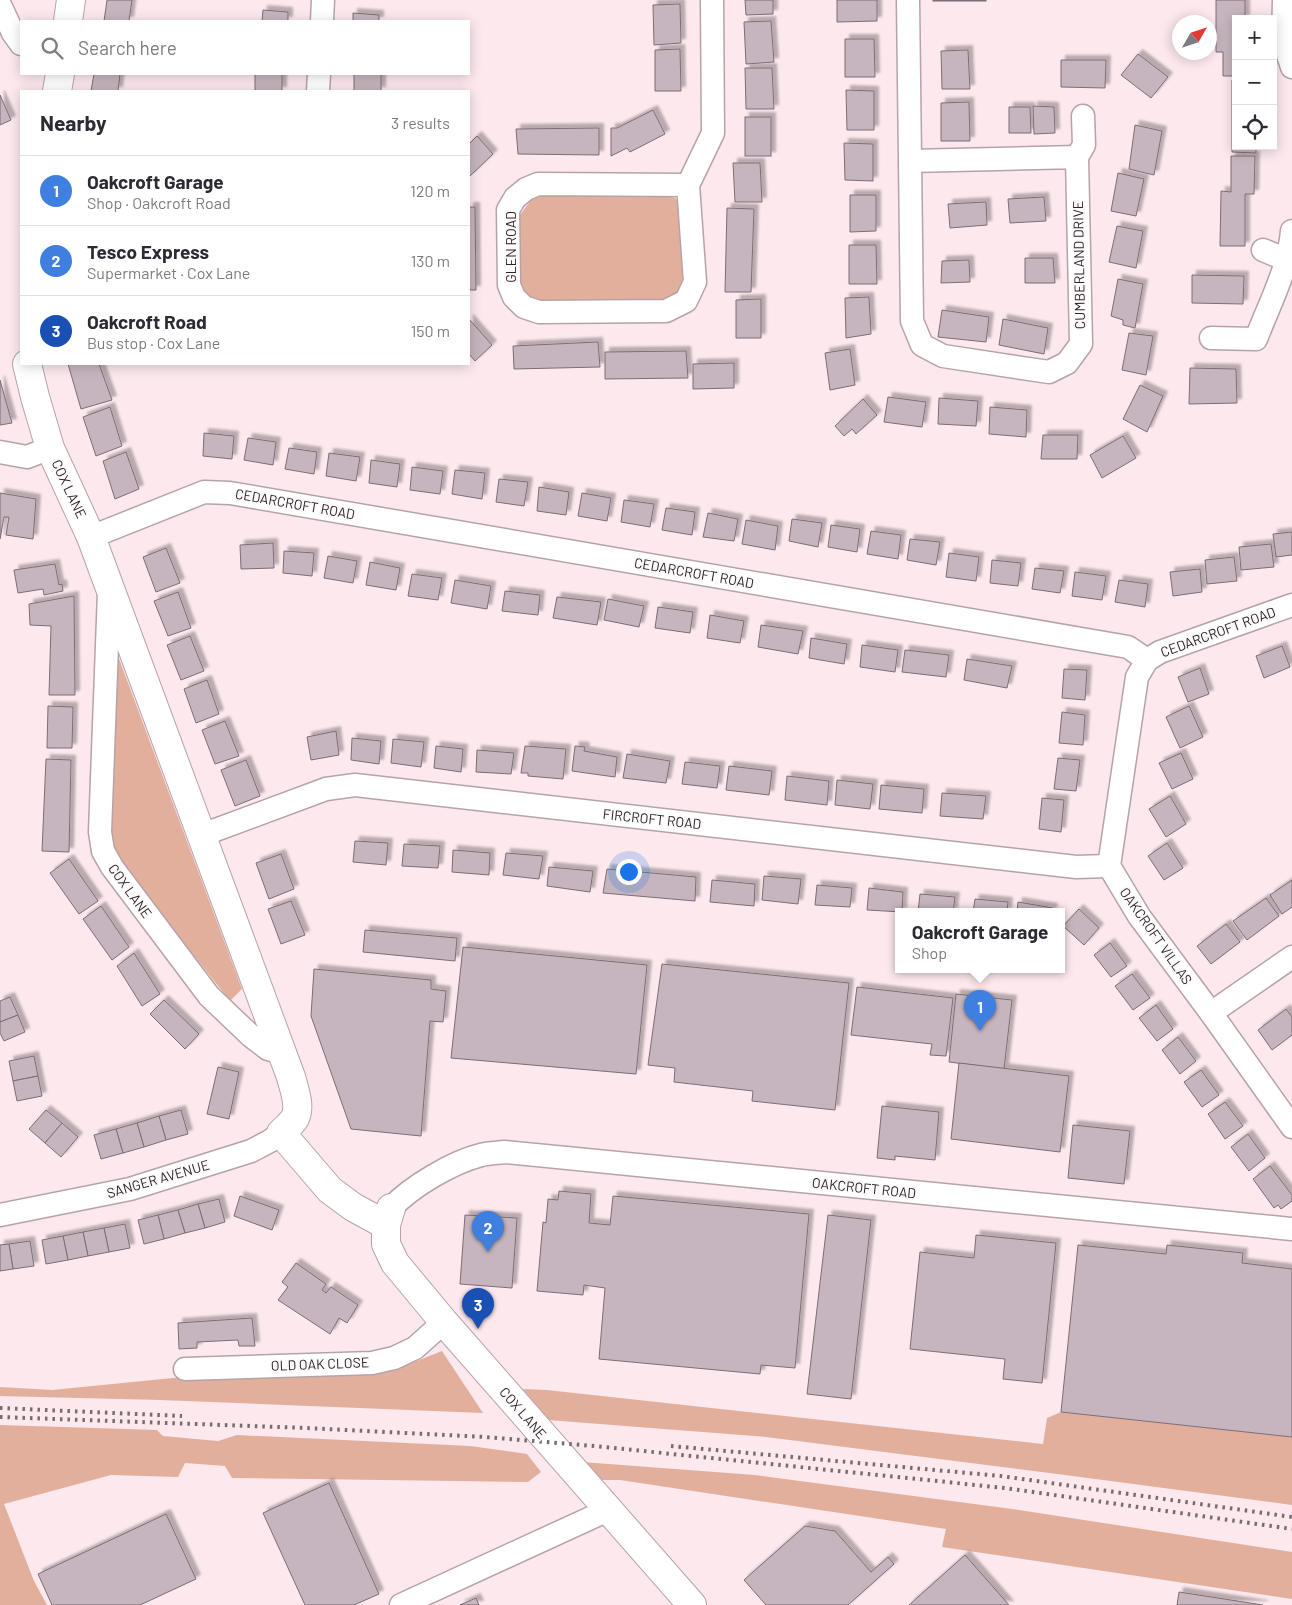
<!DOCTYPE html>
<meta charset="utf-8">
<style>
:root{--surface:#fff;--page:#f2f2f3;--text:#2b2b33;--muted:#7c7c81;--line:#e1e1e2;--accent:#2563eb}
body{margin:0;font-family:Barlow,sans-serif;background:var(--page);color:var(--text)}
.controls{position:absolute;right:15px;top:15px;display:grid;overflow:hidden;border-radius:0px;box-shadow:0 2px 12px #0003}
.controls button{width:45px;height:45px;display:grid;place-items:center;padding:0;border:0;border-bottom:1px solid var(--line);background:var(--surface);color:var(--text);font:25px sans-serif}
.compass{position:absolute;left:1172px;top:15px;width:45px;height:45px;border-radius:50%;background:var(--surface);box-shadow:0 2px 12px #0003;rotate:51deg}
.you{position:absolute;left:628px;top:871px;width:18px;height:18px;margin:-12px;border:4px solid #fff;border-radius:50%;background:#1a73e8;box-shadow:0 0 0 8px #1a73e833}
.badge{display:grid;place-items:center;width:32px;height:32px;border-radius:50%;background:var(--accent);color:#fff;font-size:16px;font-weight:700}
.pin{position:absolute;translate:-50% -41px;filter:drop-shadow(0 1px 2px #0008)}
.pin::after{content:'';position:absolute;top:26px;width:18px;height:15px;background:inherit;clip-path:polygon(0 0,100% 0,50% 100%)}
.popup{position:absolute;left:895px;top:908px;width:170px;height:65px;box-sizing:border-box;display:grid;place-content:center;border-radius:0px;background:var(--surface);filter:drop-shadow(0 1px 4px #0005);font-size:16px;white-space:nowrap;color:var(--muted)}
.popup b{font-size:19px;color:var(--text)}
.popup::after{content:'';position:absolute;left:50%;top:100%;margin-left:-10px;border:10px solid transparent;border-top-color:var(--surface)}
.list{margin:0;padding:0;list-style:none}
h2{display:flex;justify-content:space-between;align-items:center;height:65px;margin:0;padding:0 20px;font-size:21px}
h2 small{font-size:16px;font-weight:400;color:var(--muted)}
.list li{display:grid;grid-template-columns:32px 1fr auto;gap:15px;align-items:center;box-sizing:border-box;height:70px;padding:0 20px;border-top:1px solid var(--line)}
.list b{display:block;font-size:19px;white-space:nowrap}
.list p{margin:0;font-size:16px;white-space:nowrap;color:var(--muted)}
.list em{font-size:16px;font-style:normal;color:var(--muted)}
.icon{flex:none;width:28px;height:28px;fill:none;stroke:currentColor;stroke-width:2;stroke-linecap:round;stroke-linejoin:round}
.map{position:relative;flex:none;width:1292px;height:1605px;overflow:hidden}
.search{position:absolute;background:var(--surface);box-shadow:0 2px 12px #0003;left:20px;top:20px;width:450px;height:55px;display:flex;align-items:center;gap:12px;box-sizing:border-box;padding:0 18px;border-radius:0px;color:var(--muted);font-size:19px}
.panel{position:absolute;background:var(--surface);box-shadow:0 2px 12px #0003;left:20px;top:90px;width:450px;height:275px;border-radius:0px}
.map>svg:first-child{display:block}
.green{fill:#e3af9d}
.building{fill:#c6b5be;stroke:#7c6d76;filter:url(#shadow)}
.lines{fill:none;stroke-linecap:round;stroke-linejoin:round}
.street-casing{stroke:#b6a3a8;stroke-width:25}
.secondary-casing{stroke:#b6a3a8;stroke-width:30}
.street{stroke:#fff;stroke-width:22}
.secondary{stroke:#fff;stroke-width:28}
.rail{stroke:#766b6e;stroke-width:4;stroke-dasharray:2.5 5;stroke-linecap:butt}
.labels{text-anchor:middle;stroke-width:4;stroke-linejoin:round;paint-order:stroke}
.street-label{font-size:14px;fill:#2c2527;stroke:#fefafb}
</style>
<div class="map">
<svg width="1292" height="1605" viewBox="0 0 1292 1605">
<defs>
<filter id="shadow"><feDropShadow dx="4.5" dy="-4.5" stdDeviation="1" flood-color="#0004"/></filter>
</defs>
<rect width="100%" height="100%" fill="#fce8ed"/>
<!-- green -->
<g class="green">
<polygon points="655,194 675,198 682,205 686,276 681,288 672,297 665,301 536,303 516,285 517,219 531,200 544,195"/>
<polygon points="118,656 242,989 230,1001 112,852 108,840"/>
<polygon points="442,1351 483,1413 160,1400 0,1396 0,1387 52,1390 173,1378 321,1374 394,1370"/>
<polygon points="523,1389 547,1390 1043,1444 1047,1418 1061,1412 1292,1437 1292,1505 1065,1475 766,1437 548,1420"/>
<polygon points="0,1425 157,1430 163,1436 218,1441 237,1435 470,1446 527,1454 541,1472 528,1482 232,1478 225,1466 185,1463 178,1477 111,1475 4,1504 34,1581 47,1605 0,1605"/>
<polygon points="582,1462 755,1475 1019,1510 1292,1552 1292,1599 942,1547 946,1529 620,1480 599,1480"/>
</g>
<!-- building -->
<g class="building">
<polygon points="107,0 132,0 129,21 104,21"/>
<polygon points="745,0 773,0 773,14 746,15"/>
<polygon points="837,0 877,0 877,21 837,22"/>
<rect x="933" y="0" width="53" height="1"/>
<polygon points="1216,0 1245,0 1245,19 1236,19 1236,76 1223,76 1223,52 1216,52"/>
<polygon points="680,4 681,43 654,45 653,5"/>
<polygon points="263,10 288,12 288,21 262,21"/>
<polygon points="353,13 379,15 379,21 353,21"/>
<polygon points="771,21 774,62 746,64 744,22"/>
<polygon points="845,39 874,39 875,77 845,77"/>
<polygon points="680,49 681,91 655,91 655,50"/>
<polygon points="968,50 970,89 942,89 941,51"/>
<polygon points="1138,54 1168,77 1151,98 1121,75"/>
<polygon points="1061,60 1106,60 1105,88 1061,87"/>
<polygon points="745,68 772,68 774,109 746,109"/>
<polygon points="94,74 120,74 118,91 91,91"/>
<rect x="255" y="74" width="27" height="17"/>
<rect x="354" y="74" width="27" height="17"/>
<polygon points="1232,80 1236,81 1236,146 1256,146 1256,153 1232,152"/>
<polygon points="846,90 874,91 874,130 847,130"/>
<polygon points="0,95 11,120 0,125"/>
<polygon points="969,102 970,141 941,141 941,103"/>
<polygon points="1033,106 1054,107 1055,133 1034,134"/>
<polygon points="1009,107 1030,107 1031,133 1009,133"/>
<polygon points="653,110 665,134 630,152 627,148 611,156 611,128 617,128"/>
<rect x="745" y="117" width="26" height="39"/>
<polygon points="1135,125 1162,131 1154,175 1129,169"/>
<polygon points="599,128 599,155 518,154 516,129"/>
<polygon points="477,136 493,154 469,177 469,144"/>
<polygon points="844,143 873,144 873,181 845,180"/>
<polygon points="1231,156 1255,156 1254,194 1245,194 1245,246 1220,246 1221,191 1231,192"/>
<polygon points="733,163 760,163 762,202 735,202"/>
<polygon points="1118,173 1144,179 1136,216 1111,211"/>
<polygon points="850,195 876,195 876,231 850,232"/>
<polygon points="1044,197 1046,221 1010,223 1008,199"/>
<polygon points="986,202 987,225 950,228 948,204"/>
<polygon points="469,207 475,207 476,290 469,290"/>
<polygon points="727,208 754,209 751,292 725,292"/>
<polygon points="1117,226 1143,231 1136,268 1109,262"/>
<polygon points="849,245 876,245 877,284 849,284"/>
<polygon points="1025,258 1053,258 1055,283 1025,283"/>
<polygon points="969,260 970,282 941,283 942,261"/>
<polygon points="1192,275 1244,276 1243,304 1192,303"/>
<polygon points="1118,279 1143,284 1135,328 1123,325 1123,320 1111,316"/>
<polygon points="869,297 871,334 846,338 845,298"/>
<polygon points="761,299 761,338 736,338 736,300"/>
<polygon points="942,310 989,317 986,342 938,337"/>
<polygon points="469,319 492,345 475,361 469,354"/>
<polygon points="1003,319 1048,328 1044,354 999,345"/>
<polygon points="1129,333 1153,336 1146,375 1122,370"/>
<polygon points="598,342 600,367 514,369 513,346"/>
<polygon points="850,349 855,385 830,390 825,353"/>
<polygon points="686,351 688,378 605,379 605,352"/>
<polygon points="734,363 734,388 693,389 693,364"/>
<polygon points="68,364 99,364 112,400 81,409"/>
<polygon points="1190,368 1236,369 1237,403 1189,404"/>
<polygon points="0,380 12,423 0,425"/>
<polygon points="1140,385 1163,396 1147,432 1123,419"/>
<polygon points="888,397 926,402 922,427 884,422"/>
<polygon points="939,398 978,401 976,426 938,424"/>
<polygon points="863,399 877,415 856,434 852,429 844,436 835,426"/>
<polygon points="110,407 122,446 96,456 83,417"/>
<polygon points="990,407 1027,410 1026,437 989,434"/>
<polygon points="204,433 234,436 232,459 203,456"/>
<polygon points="1043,435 1078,435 1077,459 1041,459"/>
<polygon points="1123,436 1136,458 1102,478 1090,455"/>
<polygon points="248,438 276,442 273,465 244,460"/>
<polygon points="289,448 317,452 314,474 285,469"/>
<polygon points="126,452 139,489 115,499 103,461"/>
<polygon points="329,453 360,457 356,481 326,476"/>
<polygon points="371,460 400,464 397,487 369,483"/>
<polygon points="412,467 443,471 440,494 410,490"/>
<polygon points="455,470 485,473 482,499 452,494"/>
<polygon points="499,479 528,482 524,506 496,502"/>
<polygon points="539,487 569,492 566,515 537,511"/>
<polygon points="0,493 36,499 33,539 6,535 9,517 4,517 0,539"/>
<polygon points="582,493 611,498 607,521 578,516"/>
<polygon points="624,500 654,504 650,527 621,522"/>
<polygon points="666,508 695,512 692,535 662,530"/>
<polygon points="708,513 738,519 734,541 703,537"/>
<polygon points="792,519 822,523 818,547 789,541"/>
<polygon points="746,520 778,526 775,550 742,544"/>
<polygon points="831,525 860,529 857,552 828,547"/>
<polygon points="871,531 901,535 898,559 867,554"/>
<polygon points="1292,532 1292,555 1276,557 1273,534"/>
<polygon points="910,539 940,542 936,565 907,560"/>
<polygon points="273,543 274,568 241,569 240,545"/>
<polygon points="1271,544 1274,567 1241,570 1239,547"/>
<polygon points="166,548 180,583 156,592 143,557"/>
<polygon points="284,551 314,553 312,576 283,573"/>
<polygon points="949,553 979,557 976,581 946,577"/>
<polygon points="328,556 357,561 353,583 324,578"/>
<polygon points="1234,557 1237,581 1207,584 1205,560"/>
<polygon points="992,560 1021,563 1018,586 990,583"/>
<polygon points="370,562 400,568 396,590 366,585"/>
<polygon points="55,564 59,585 62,584 63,591 44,595 43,589 18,593 14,570"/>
<polygon points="1035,568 1064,571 1060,593 1032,589"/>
<polygon points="1200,569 1202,592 1173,596 1170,572"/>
<polygon points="1075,572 1106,576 1102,600 1072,596"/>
<polygon points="412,574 442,578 438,600 408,596"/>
<polygon points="455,580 491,586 487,609 451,603"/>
<polygon points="1119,580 1148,584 1145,607 1115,602"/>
<polygon points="505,591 540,595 538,615 502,611"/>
<polygon points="178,592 191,628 168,636 154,601"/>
<polygon points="74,596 75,695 49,695 51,626 30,625 29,604"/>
<polygon points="557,597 601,602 597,625 553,618"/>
<polygon points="608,599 644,606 639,627 604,620"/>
<polygon points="658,607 693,612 690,633 655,628"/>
<polygon points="710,615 744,621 740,643 707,638"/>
<polygon points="761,625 803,631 798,654 758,647"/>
<polygon points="190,636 204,671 181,680 167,645"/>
<polygon points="811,638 847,644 844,664 809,658"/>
<polygon points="862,645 898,650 895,672 860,667"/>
<polygon points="1282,646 1290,667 1264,678 1256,656"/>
<polygon points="905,650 949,655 946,677 902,672"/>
<polygon points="967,659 1012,666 1007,688 964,680"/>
<polygon points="1200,668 1209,694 1188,702 1178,677"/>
<polygon points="1064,669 1087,670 1085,700 1062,698"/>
<polygon points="207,680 219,714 196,723 184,689"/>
<polygon points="48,706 73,707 72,748 47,748"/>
<polygon points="1189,706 1203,737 1180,748 1166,717"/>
<polygon points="1062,712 1085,715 1083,745 1059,743"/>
<polygon points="225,721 239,756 215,764 202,730"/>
<polygon points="336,731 339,755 311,760 307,737"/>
<polygon points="352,738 381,741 379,764 351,760"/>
<polygon points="393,739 424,742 421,767 391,763"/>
<polygon points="436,746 463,749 461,772 434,768"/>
<polygon points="525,746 566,749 563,779 528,776 528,773 521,773"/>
<polygon points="575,746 585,747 584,751 617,757 615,777 572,771"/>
<polygon points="477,750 514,753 511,774 476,772"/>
<polygon points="1181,753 1193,779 1172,789 1159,763"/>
<polygon points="627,754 670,761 666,783 623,778"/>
<polygon points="1058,758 1080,760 1076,791 1054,789"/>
<polygon points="46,759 71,760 69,852 42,851"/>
<polygon points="246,760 260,796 235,806 221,770"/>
<polygon points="685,762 720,766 717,788 682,784"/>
<polygon points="729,766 772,771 769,795 726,790"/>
<polygon points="787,776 829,781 827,805 785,800"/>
<polygon points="837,780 873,784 870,809 835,805"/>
<polygon points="881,785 924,789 922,813 879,809"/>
<polygon points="942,793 986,796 983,819 940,816"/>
<polygon points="1170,796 1186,824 1166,837 1149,809"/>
<polygon points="1042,798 1064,800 1061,832 1039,829"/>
<polygon points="355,841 388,843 386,865 353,862"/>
<polygon points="1167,843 1183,868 1164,880 1148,856"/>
<polygon points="404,844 440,846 438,868 402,866"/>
<polygon points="453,850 490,853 489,875 452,872"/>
<polygon points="506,853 543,856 539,879 503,875"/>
<polygon points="281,854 294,889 269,899 256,863"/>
<polygon points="69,859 98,901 79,914 50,873"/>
<polygon points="549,867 593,871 590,892 547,886"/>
<polygon points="607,869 696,877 695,901 603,893"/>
<polygon points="764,876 801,879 798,904 762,900"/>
<polygon points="712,880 755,884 754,906 710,902"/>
<polygon points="1292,880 1292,907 1282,914 1270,895"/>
<polygon points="817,885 852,888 850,907 815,905"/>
<polygon points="869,888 903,892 902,912 867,910"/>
<polygon points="920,894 955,897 953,912 918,912"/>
<polygon points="1266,898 1279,916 1247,940 1233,921"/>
<polygon points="975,899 1008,902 1007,912 973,912"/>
<polygon points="291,901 305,935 281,944 268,909"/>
<polygon points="1018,902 1053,908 1052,912 1017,912"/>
<polygon points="101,906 129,947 112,960 83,919"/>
<polygon points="1079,909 1099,928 1084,945 1063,926"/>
<polygon points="1226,924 1240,942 1211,964 1197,946"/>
<polygon points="365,930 457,938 455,961 363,952"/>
<polygon points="1110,943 1127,966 1111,977 1094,955"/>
<polygon points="463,947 647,965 636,1074 451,1058"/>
<polygon points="134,953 160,994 142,1006 117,966"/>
<polygon points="662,964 849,983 835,1110 752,1101 753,1091 674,1082 675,1068 648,1065"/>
<polygon points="314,969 431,980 431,989 446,991 443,1022 430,1021 421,1136 351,1129 311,1016"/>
<polygon points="1132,974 1150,998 1133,1010 1115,986"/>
<polygon points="857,987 953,998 946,1056 930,1055 932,1044 851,1035"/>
<polygon points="956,994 1012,1000 1004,1069 949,1062"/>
<polygon points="10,997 18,1015 0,1022 0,1001"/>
<polygon points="164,1000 199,1034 185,1049 150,1014"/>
<polygon points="1156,1005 1173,1029 1157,1041 1139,1018"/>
<polygon points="1286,1009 1292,1017 1292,1035 1272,1050 1258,1030"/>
<polygon points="18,1015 25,1032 4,1041 0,1033 0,1022"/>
<polygon points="1178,1037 1196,1061 1180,1074 1162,1050"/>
<polygon points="34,1056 38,1076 13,1081 9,1061"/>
<polygon points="959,1063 1069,1076 1060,1152 951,1139"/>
<polygon points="218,1067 239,1072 229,1119 207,1114"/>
<polygon points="1201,1070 1219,1095 1202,1107 1184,1082"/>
<polygon points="38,1076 42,1096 17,1101 13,1081"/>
<polygon points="1225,1102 1243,1126 1225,1139 1208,1114"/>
<polygon points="882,1106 939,1112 935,1160 895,1156 895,1160 877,1158"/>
<polygon points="46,1110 62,1123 45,1143 29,1129"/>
<polygon points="181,1110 188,1134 166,1140 159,1116"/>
<polygon points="159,1116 166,1140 144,1147 137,1123"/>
<polygon points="62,1123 78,1137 61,1157 45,1143"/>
<polygon points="137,1123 144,1147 123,1153 116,1129"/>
<polygon points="1073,1125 1130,1131 1124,1184 1068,1178"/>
<polygon points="116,1129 123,1153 101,1159 94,1135"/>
<polygon points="1248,1134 1265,1158 1249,1171 1231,1147"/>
<polygon points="1270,1166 1292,1195 1292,1201 1281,1209 1278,1205 1274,1208 1253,1179"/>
<polygon points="559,1191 591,1194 589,1223 610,1225 613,1196 809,1214 795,1368 761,1365 760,1374 599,1359 605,1288 584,1285 583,1295 537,1291 543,1222 546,1223 548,1199 558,1200"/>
<polygon points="240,1196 279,1210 272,1230 234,1216"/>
<polygon points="219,1199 225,1222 205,1228 198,1204"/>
<polygon points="198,1204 205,1228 185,1233 178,1210"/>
<polygon points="178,1210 185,1233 164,1239 158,1215"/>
<polygon points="158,1215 164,1239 144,1244 138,1220"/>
<polygon points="465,1215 517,1218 512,1288 460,1284"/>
<polygon points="828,1215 871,1220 851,1399 807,1394"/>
<polygon points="125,1224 130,1248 109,1252 104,1228"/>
<polygon points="104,1228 109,1252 88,1256 83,1232"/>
<polygon points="83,1232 88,1256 68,1260 63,1236"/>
<polygon points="976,1235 1056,1243 1042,1383 1003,1379 1005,1359 910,1349 920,1252 974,1258"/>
<polygon points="63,1236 68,1260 46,1264 42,1240"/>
<polygon points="30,1241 34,1266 13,1269 9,1244"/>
<polygon points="9,1244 13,1269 0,1271 0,1245"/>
<polygon points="1078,1245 1166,1254 1167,1245 1243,1253 1242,1263 1292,1269 1292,1437 1061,1412"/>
<polygon points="296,1263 326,1284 322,1290 326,1293 331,1287 358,1305 347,1323 339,1318 330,1334 278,1300 288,1287 282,1282"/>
<polygon points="252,1318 255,1346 239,1346 238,1340 197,1342 197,1348 179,1349 178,1323"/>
<polygon points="329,1483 379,1594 354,1605 305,1605 263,1513"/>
<polygon points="166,1514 196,1579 140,1605 52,1605 38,1574"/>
<polygon points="805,1526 835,1531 871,1572 888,1557 894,1564 848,1605 766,1605 744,1580"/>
<polygon points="965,1555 1009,1605 909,1605"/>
<polygon points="1179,1592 1263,1605 1177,1605"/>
<polygon points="476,1598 479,1605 460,1605"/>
</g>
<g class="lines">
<defs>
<g id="street">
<polyline points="908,0 912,321 922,345 943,356 1049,372 1067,363 1081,344 1077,157 910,161"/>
<polyline points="1284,0 1283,40 1292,67"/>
<polyline points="0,5 13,33 21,44"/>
<polyline points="322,21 323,0"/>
<polyline points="318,91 319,74"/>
<polyline points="1077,157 1084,145 1083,116"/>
<polyline points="688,185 538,184 526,189 515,198 508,210 509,285 514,297 524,307 539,312 666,311 686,301 695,282 688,185 713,133 712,0"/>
<polyline points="1263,250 1287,260"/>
<path d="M1211 338 1256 339C1269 305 1289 267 1292 231"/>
<polyline points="0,452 27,457 50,448"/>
<polyline points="91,537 204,492 230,493 1128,647 1147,660"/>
<polyline points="109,592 100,832 103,851 112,867 209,996 251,1036 268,1049 282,1053"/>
<polyline points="1292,605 1160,652 1147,660 1137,677 1109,866 1139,916 1211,1013 1292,1127"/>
<polyline points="202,835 326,789 355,785 1076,867 1109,866"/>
<polyline points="1211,1013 1292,957"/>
<path d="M391 1208C412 1186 453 1162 481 1155 489 1153 497 1153 505 1152L1292 1229"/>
<polyline points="0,1215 130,1189 251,1151 270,1141 281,1133"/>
<polyline points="185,1369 372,1363 394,1358 415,1348 444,1322"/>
<polyline points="401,1605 608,1510"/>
</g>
<g id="secondary">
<polyline points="68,21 71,0"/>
<polyline points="57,91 60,74"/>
<path d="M27 364 35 397 50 448 91 537 291 1077C294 1089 301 1106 295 1118 292 1123 286 1128 281 1133L330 1190 353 1207 386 1225"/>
<polyline points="391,1208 386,1225 386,1244 395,1263 444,1322 692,1605"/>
</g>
</defs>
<!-- street casing -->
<use href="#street" class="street-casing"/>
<!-- secondary casing -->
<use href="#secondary" class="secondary-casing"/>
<!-- street -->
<use href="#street" class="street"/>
<!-- secondary -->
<use href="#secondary" class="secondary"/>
<!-- rail -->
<g class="rail">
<polyline points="0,1408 182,1416"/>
<polyline points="0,1417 307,1428 485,1437 594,1446 1005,1488 1292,1529"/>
<polyline points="671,1446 1001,1476 1292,1517"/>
</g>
</g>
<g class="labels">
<!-- street labels -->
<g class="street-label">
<text transform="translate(511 247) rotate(-90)" y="5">GLEN ROAD</text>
<text transform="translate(1079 265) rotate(-91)" y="5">CUMBERLAND DRIVE</text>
<text transform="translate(69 489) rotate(65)" y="5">COX LANE</text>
<text transform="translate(295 504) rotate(10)" y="5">CEDARCROFT ROAD</text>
<text transform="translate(694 573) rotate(10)" y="5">CEDARCROFT ROAD</text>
<text transform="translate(1218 632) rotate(-20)" y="5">CEDARCROFT ROAD</text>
<text transform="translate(652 819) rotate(6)" y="5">FIRCROFT ROAD</text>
<text transform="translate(130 891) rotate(54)" y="5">COX LANE</text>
<text transform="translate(1156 936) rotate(55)" y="5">OAKCROFT VILLAS</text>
<text transform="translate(158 1179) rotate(-16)" y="5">SANGER AVENUE</text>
<text transform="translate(864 1188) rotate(6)" y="5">OAKCROFT ROAD</text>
<text transform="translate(320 1364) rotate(-2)" y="5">OLD OAK CLOSE</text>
<text transform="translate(523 1413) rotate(49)" y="5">COX LANE</text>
</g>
</g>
</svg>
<div class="controls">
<button>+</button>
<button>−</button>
<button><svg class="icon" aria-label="locate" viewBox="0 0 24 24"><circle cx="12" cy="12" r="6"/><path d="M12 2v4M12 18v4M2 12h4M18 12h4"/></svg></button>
</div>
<svg class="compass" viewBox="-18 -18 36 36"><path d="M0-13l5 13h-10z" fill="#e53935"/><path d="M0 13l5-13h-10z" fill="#7c7c81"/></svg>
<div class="you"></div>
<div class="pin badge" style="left:980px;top:1031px;background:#3f7fe0">1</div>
<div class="popup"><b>Oakcroft Garage</b>Shop</div>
<div class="pin badge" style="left:488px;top:1252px;background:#3f7fe0">2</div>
<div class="pin badge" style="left:478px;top:1329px;background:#1a4fb4">3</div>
<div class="search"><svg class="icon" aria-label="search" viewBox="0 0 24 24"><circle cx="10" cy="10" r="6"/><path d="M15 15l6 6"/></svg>Search here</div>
<section class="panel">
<h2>Nearby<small>3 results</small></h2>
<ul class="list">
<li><span class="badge" style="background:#3f7fe0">1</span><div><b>Oakcroft Garage</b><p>Shop · Oakcroft Road</p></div><em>120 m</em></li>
<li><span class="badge" style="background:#3f7fe0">2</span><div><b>Tesco Express</b><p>Supermarket · Cox Lane</p></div><em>130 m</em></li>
<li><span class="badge" style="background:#1a4fb4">3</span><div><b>Oakcroft Road</b><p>Bus stop · Cox Lane</p></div><em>150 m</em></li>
</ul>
</section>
</div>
